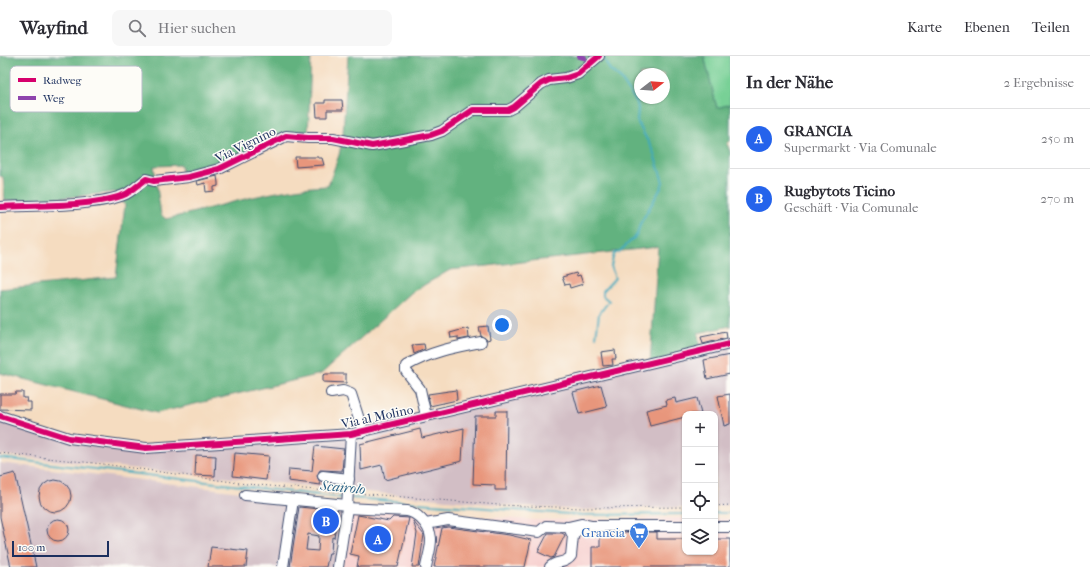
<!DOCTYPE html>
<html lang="de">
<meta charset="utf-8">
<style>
:root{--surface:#fff;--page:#f7f7f7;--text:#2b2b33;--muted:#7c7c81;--line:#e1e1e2;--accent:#2563eb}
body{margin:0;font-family:"IM FELL French Canon",serif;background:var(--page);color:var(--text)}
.controls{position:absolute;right:12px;bottom:12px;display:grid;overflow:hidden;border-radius:8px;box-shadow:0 1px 3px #0004}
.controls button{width:36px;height:36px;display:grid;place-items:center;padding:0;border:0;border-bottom:1px solid var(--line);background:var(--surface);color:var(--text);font:20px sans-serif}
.compass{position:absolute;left:634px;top:12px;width:36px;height:36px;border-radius:50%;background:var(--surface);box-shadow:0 1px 3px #0004;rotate:73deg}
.scale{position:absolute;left:12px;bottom:10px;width:97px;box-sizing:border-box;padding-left:4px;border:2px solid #1b2f5e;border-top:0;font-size:11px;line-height:14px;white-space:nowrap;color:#1b2f5e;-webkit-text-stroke:3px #fdfcf7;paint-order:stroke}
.you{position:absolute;left:502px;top:269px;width:14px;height:14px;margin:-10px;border:3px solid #fff;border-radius:50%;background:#1a73e8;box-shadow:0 0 0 6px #1a73e833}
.badge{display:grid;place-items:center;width:26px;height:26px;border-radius:50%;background:var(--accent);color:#fff;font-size:13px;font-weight:700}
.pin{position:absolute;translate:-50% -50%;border:2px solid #fff;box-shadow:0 1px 4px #0006}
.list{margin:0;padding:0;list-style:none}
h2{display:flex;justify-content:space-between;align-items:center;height:52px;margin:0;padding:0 16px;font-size:17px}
h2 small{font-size:13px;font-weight:400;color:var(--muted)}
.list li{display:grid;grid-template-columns:26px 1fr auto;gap:12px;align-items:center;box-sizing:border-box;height:60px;padding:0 16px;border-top:1px solid var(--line)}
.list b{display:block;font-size:15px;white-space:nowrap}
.list p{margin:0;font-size:13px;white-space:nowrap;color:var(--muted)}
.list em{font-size:13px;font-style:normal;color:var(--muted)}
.icon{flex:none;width:22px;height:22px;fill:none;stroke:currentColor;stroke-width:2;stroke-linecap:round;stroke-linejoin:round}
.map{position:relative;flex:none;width:730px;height:511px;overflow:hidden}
header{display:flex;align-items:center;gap:24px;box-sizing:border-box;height:56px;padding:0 20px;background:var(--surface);border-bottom:1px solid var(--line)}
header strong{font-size:19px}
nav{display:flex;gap:22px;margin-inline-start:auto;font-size:14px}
.search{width:280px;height:36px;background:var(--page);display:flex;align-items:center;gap:10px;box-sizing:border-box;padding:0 14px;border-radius:8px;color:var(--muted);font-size:15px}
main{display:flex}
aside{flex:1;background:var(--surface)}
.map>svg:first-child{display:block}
.built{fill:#f7d0cf}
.industrial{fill:#d2bec5}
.green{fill:#78d096;stroke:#4a807a}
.forest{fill:#62b27f;stroke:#3e706e;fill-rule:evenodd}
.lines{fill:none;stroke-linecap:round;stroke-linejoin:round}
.stream{stroke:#3da9bd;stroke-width:2}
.building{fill:#e8967b;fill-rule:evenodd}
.minor-casing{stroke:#3c496d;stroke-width:12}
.path{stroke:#3c496d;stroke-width:1;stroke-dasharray:1 3;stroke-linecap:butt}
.minor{stroke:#fff;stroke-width:10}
.quiet{stroke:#8e44ad;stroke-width:5;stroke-dasharray:10 5;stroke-linecap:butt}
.cycleway-casing{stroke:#fdfcf7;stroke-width:8}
.cycleway{stroke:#d6006c;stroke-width:6}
.labels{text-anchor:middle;stroke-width:3;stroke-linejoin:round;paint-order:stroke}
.street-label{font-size:13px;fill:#1b2f5e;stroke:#fdfcf7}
.shop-label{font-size:13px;fill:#366cbe;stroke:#fdfcf7;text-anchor:end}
.water-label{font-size:14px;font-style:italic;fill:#296084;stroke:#fdfcf7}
.key{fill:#fdfcf7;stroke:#b9bec9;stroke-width:1}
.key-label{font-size:11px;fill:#1b2f5e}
</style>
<header>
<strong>Wayfind</strong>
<div class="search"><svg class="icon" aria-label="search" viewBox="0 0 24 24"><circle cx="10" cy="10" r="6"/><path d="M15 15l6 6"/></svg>Hier suchen</div>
<nav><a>Karte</a><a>Ebenen</a><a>Teilen</a></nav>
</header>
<main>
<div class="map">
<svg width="730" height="511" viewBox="0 0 730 511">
<rect width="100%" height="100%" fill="#fdfcf7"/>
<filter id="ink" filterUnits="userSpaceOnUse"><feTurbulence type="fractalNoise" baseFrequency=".025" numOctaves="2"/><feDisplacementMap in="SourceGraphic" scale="8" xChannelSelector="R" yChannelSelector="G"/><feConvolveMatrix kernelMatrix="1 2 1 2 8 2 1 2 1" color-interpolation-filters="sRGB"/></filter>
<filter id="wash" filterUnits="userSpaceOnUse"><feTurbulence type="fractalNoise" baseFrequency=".012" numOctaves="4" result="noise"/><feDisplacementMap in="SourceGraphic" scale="16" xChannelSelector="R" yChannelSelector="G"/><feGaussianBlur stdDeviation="0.9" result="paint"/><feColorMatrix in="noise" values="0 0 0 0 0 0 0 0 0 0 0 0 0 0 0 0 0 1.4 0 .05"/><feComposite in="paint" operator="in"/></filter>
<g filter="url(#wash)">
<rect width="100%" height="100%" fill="#f5dcc0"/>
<!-- built -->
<polygon class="built" points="351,450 408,451 468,460 537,464 685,462 685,496 715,496 715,462 730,463 730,511 342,511"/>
<!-- industrial -->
<g class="industrial">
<polygon points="730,288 730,449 715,450 715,358 685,358 685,451 581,454 478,447 0,399 0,360 51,377 146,392 351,378"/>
<polygon points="0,407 290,442 343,452 335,511 0,511"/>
</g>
<!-- green -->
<polygon class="green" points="704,0 730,0 730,48 717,53"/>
<!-- forest -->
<path class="forest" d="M0 0H311L308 82 286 80 251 96 182 122 181 109 154 110 161 159 166 163C219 151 273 132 328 130L339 99 343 79 348 0H704L717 52 730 48V85L727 88 730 96V270L698 277 700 295 650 308 658 191 450 214 412 236 321 318 157 357 0 317V233L116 221 125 149 115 136 70 141 5 145 3 121 0 120ZM640 18H664V42H640Z"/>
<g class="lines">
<!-- stream -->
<g class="stream">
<polyline points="596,281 599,258 609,245 603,240 603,235 615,222 611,210 614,198 619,196 637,179 640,168 661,132 663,126 653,95 637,65 638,53 637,47 621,23 610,14 603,1"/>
<polyline points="0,402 344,442"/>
<polyline points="351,442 582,459 685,458"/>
<polyline points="715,457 730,457"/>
</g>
</g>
<g id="blocks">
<!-- building -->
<g class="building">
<polygon points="325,44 342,44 343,54 327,54 327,61 317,61 316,47 325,47"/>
<polygon points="295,101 318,101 318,102 322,102 324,109 296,111"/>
<polygon points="217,120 218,127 218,130 214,131 214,135 206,136 205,127 198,129 197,125"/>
<polygon points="576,217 577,220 580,219 583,228 570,232 569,228 565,229 562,221"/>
<polygon points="488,270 490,283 487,284 481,280 479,271"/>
<polygon points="468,272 469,282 458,284 458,281 451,282 450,277"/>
<polygon points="726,276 727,282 703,288 701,281"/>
<polygon points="424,288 425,293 414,298 412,289"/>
<polygon points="615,294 616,303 612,303 613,309 603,310 601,296"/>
<polygon points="730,299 730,318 707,323 704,304"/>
<polygon points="326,318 346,318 346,327 323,326 323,319"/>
<polygon points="601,329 607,351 579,358 573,336"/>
<polygon points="456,334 457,344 430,350 428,338"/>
<polygon points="16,336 23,336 23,342 27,342 26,346 31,346 31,354 0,353 0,338 15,338"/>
<polygon points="730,338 730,368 724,370 718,340"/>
<polygon points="675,342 676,347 697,342 701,358 685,358 685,361 650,370 646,354 667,349 666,344"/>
<polygon points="496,355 507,355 506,434 495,434 495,429 473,428 475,360 496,360"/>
<polygon points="464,372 462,405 385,424 382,409 361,414 360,388 420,373 422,382"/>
<polygon points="315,390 344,393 342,415 320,414 317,420 321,429 288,425 289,413 312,415"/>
<polygon points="235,397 269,400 266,424 233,420"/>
<polygon points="196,399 216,400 215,420 195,419"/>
<polygon points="15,417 36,511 11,511 0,461 0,421"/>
<circle cx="55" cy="440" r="16"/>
<path d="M299 451 338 455 334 482 332 481 331 497H329L326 511H290ZM308 478 319 480 318 495 306 494Z"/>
<polygon points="358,459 389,465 393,461 409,462 398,511 357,511 359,500 350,498"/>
<circle cx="58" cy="474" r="11"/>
<polygon points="413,465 424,479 419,511 412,511 417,477"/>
<polygon points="448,471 509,479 531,484 525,511 434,511 442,472"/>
<polygon points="600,476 657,476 657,483 685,483 685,496 715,496 715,483 730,483 730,511 592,511 592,491 600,491"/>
<polygon points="548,477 562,477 565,479 554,501 551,502 538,496"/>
<polygon points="211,491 248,495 246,511 208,511"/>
</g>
</g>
</g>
<g filter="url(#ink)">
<use href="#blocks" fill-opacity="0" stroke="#3c496d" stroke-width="1"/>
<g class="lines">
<defs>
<g id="minor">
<path d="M0 151C34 149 96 151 126 138 133 134 140 128 146 123L154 125 189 121 219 113 286 80 308 82H333L372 90 431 79 442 75 473 54H508L514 51 541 28 549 24 566 22 578 18 599 0"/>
<polyline points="331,337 343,335 351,338 363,376"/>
<polyline points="0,360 69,382 146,392 351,378 730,288"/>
<path d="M426 360 420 333 406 315V310C429 296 454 291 481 286"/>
<polyline points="323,420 349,423"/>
<polyline points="245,439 347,449"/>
<path d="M347 452 407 455C413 456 417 459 421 463 437 479 430 491 426 511"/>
<polyline points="426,468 448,464 539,476 546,470 568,471 581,468 591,470 578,473 573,480"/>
<polyline points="591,470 685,470"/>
<polyline points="715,471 730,471"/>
<polyline points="283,511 293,444"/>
<polyline points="338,511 347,452 351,378"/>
<path d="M550 511C556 504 565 509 571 500L573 480 570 474"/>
</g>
</defs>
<!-- minor casing -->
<use href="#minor" class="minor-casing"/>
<!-- path -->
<g class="path">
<polyline points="0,397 103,408 247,428 339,436"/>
<polyline points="356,437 499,449 583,452 685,451"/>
<polyline points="715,450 730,449"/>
</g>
<!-- minor -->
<use href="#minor" class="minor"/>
<!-- quiet -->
<polyline class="quiet" points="577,0 586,2 596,1"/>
<defs>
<g id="cycleway">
<path d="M0 151C34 149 96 151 126 138 133 134 140 128 146 123L154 125 189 121 219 113 286 80 308 82H333L372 90 431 79 442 75 473 54H508L514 51 541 28 549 24 566 22 578 18 599 0"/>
<polyline points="0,360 69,382 146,392 351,378 730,288"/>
</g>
</defs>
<!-- cycleway casing -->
<use href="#cycleway" class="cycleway-casing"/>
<!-- cycleway -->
<use href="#cycleway" class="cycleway"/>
</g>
</g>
<!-- icons -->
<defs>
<symbol id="supermarket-pin" viewBox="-11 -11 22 30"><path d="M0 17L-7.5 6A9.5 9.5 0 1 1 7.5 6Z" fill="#3f7fe0" stroke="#fdfcf7"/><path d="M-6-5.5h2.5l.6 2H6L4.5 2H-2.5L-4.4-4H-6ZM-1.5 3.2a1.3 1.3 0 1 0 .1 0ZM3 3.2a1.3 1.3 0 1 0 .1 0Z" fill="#fff"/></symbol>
</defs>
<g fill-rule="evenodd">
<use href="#supermarket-pin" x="628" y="465" width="22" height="30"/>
</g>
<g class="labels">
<!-- street labels -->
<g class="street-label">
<text transform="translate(245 88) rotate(-26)" y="5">Via Vignino</text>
<text transform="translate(377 360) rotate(-12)" y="5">Via al Molino</text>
</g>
<!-- shop labels -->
<g class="shop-label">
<text x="625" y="481">Grancia</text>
</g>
<!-- water labels -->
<g class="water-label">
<text transform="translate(343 431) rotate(5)" y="5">Scairolo</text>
</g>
</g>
<!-- legend -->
<rect x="10" y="10" width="132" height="46" rx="6" class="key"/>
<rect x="18" y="22" width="18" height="4" fill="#d6006c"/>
<rect x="18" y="40" width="18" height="4" fill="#8e44ad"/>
<g class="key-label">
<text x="43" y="28">Radweg</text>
<text x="43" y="46">Weg</text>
</g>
</svg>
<div class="controls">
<button>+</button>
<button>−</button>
<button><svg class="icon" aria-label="locate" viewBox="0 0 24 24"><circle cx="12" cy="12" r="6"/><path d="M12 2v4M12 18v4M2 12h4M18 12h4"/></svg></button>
<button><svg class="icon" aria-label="layers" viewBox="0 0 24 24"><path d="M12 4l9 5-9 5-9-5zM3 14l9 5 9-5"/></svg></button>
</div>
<svg class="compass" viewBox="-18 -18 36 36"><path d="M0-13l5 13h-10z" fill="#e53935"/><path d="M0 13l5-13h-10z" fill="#7c7c81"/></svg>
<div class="scale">100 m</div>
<div class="you"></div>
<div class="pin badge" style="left:378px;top:483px">A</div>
<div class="pin badge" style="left:326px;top:465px">B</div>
</div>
<aside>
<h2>In der Nähe<small>2 Ergebnisse</small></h2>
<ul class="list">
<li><span class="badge">A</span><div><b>GRANCIA</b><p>Supermarkt · Via Comunale</p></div><em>250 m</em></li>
<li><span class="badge">B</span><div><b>Rugbytots Ticino</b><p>Geschäft · Via Comunale</p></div><em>270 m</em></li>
</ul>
</aside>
</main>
